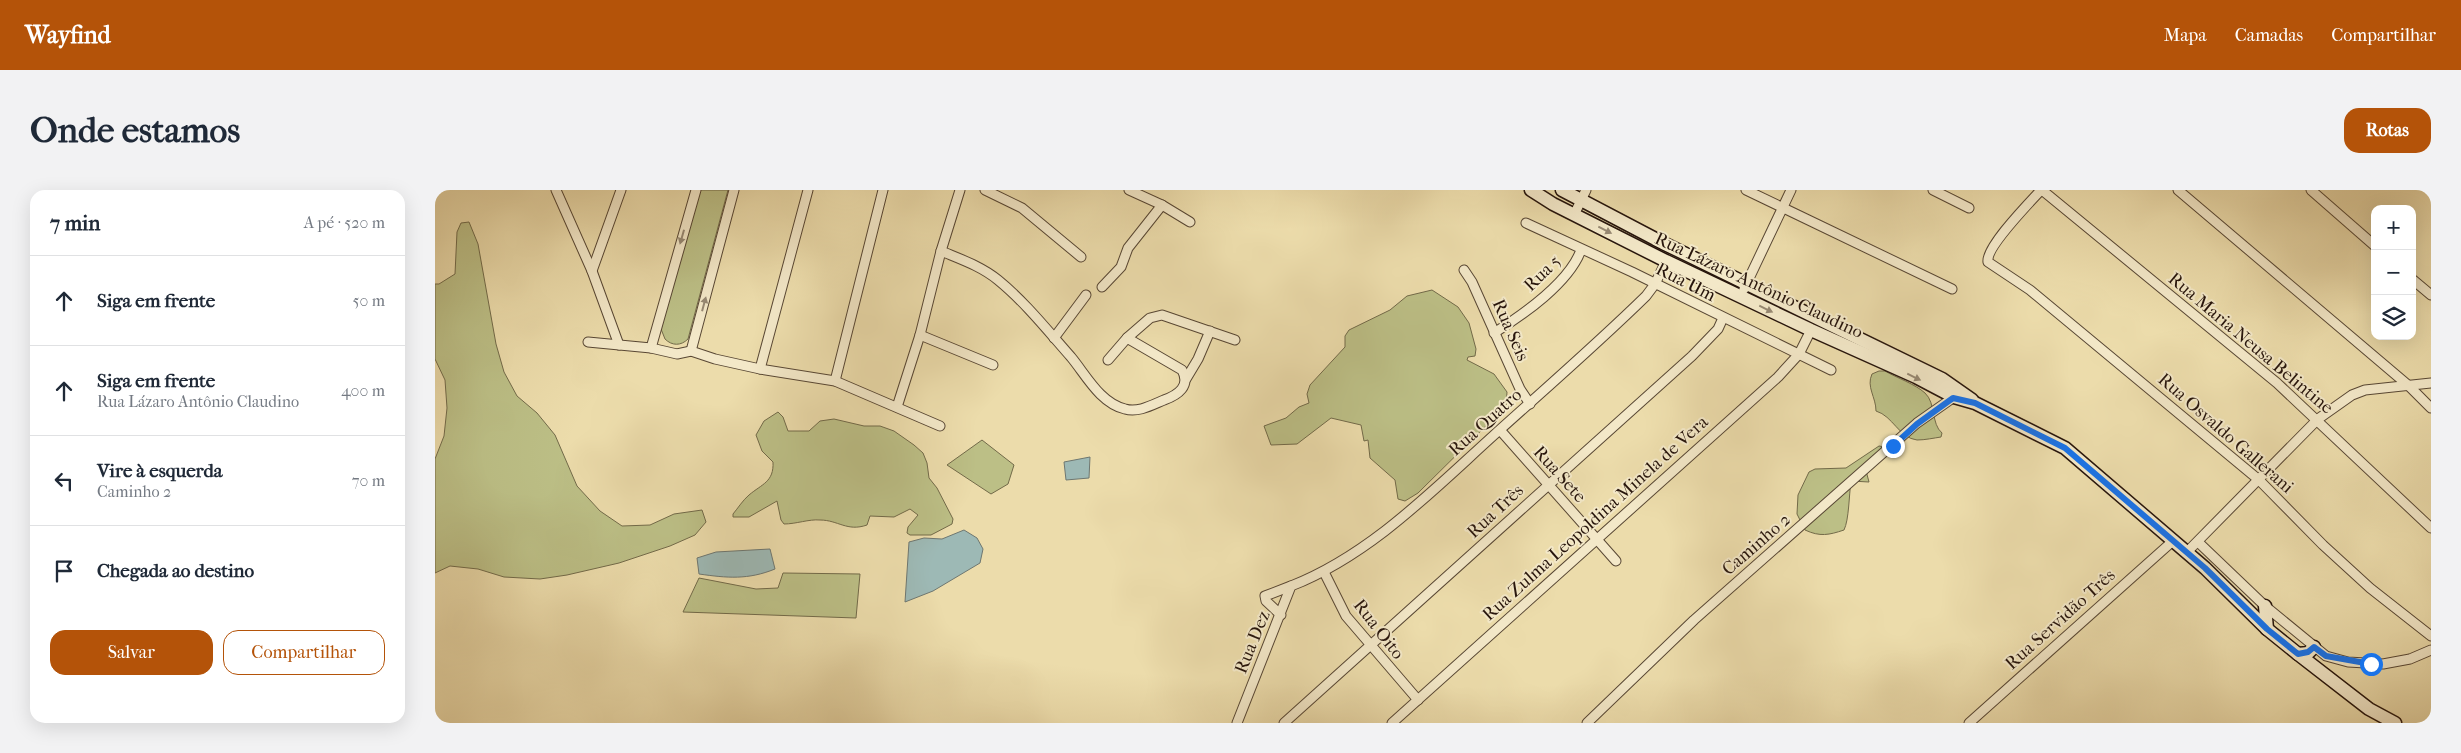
<!DOCTYPE html>
<html lang="pt">
<meta charset="utf-8">
<style>
:root{--surface:#fff;--page:#f2f2f3;--text:#1f2937;--muted:#747a83;--line:#e0e1e3;--accent:#b45309}
body{margin:0;font-family:"IM FELL French Canon",serif;background:var(--page);color:var(--text)}
.controls{position:absolute;right:15px;top:15px;display:grid;overflow:hidden;border-radius:10px;box-shadow:0 5px 20px #0002}
.controls button{width:45px;height:45px;display:grid;place-items:center;padding:0;border:0;border-bottom:1px solid var(--line);background:var(--surface);color:var(--text);font:25px sans-serif}
.stop{position:absolute;width:15px;height:15px;margin:-11px;border:4px solid #1a73e8;border-radius:50%;background:#fff}
.stop.end{background:#1a73e8;border-color:#fff;box-shadow:0 1px 5px #0008}
.list{margin:0;padding:0;list-style:none}
h2{display:flex;justify-content:space-between;align-items:center;height:65px;margin:0;padding:0 20px;font-size:21px}
h2 small{font-size:16px;font-weight:400;color:var(--muted)}
.list li{display:grid;grid-template-columns:32px 1fr auto;gap:15px;align-items:center;box-sizing:border-box;height:90px;padding:0 20px;border-top:1px solid var(--line)}
.list b{display:block;font-size:19px;white-space:nowrap}
.list p{margin:0;font-size:16px;white-space:nowrap;color:var(--muted)}
.list em{font-size:16px;font-style:normal;color:var(--muted)}
.actions{display:flex;gap:10px;padding:15px 20px}
.actions a{flex:1;padding:11px 0;border:1px solid var(--accent);border-radius:15px;text-align:center;font-size:18px;color:var(--accent)}
.actions .main{background:var(--accent);color:#fff}
.icon{flex:none;width:28px;height:28px;fill:none;stroke:currentColor;stroke-width:2;stroke-linecap:round;stroke-linejoin:round}
.map{position:relative;flex:none;width:1996px;height:533px;overflow:hidden;border-radius:15px}
header{display:flex;align-items:center;gap:30px;box-sizing:border-box;height:70px;padding:0 25px;background:var(--accent);color:#fff}
header strong{font-size:24px}
nav{display:flex;gap:28px;margin-inline-start:auto;font-size:18px}
.intro{display:flex;align-items:center;justify-content:space-between;box-sizing:border-box;height:120px;padding:0 30px}
h1{margin:0;font-size:35px}
.button{padding:12px 22px;border-radius:15px;background:var(--accent);color:#fff;font-size:18px;font-weight:700}
main{display:flex;gap:30px;padding:0 30px}
aside{flex:1;background:var(--surface);border-radius:15px;box-shadow:0 5px 20px #0002}
.map>svg:first-child{display:block}
.green{fill:#bcbf86;stroke:#726a49}
.water{fill:#9db9b5;stroke:#6e7771}
.lines{fill:none;stroke-linecap:round;stroke-linejoin:round}
.street-casing{stroke:#584734;stroke-width:11}
.secondary-casing{stroke:#27150c;stroke-width:15}
.street{stroke:#f3e8c8;stroke-width:9}
.secondary{stroke:#f3e8c8;stroke-width:12}
.oneway{fill:#978973}
.route{stroke:#1a73e8;stroke-width:6}
.labels{text-anchor:middle;stroke-width:4;stroke-linejoin:round;paint-order:stroke}
.street-label{font-size:18px;fill:#27150c;stroke:#f3e8c8}
</style>
<header>
<strong>Wayfind</strong>
<nav><a>Mapa</a><a>Camadas</a><a>Compartilhar</a></nav>
</header>
<div class="intro"><h1>Onde estamos</h1><a class="button">Rotas</a></div>
<main>
<aside>
<h2>7 min<small>A pé · 520 m</small></h2>
<ul class="list">
<li><svg class="icon" aria-label="ahead" viewBox="0 0 24 24"><path d="M12 20V5M6 11l6-6 6 6"/></svg><div><b>Siga em frente</b></div><em>50 m</em></li>
<li><svg class="icon" aria-label="ahead" viewBox="0 0 24 24"><path d="M12 20V5M6 11l6-6 6 6"/></svg><div><b>Siga em frente</b><p>Rua Lázaro Antônio Claudino</p></div><em>400 m</em></li>
<li><svg class="icon" aria-label="left" viewBox="0 0 24 24"><path d="M17 20v-9H6M10 6l-5 5 5 5"/></svg><div><b>Vire à esquerda</b><p>Caminho 2</p></div><em>70 m</em></li>
<li><svg class="icon" aria-label="arrive" viewBox="0 0 24 24"><path d="M6 21V4h12l-3 4 3 4H6"/></svg><div><b>Chegada ao destino</b></div></li>
</ul>
<div class="actions"><a class="main">Salvar</a><a>Compartilhar</a></div>
</aside>
<div class="map">
<svg width="1996" height="533" viewBox="0 0 1996 533">
<rect width="100%" height="100%" fill="#ecdcab"/>
<filter id="stains"><feTurbulence type="fractalNoise" baseFrequency=".004" numOctaves="4"/><feColorMatrix values="0 0 0 0 .2 0 0 0 0 .09 0 0 0 0 .02 0 0 0 .5 -.17"/></filter>
<radialGradient id="worn" r=".72"><stop offset=".6" stop-color="#630" stop-opacity="0"/><stop offset="1" stop-color="#630" stop-opacity=".3"/></radialGradient>
<!-- green -->
<g class="green">
<path d="M264 0H293L253 149C246 156 237 156 230 149L226 139Z"/>
<polygon points="34,32 43,54 61,154 69,182 82,206 102,223 120,245 142,296 165,321 187,336 215,335 239,324 267,320 271,332 260,345 235,356 184,373 132,385 105,389 69,387 43,379 15,376 0,383 0,269 9,246 12,218 10,190 0,169 0,94 4,94 20,84 22,42 26,33"/>
<polygon points="997,100 1023,117 1034,133 1041,159 1040,166 1033,167 1032,170 1059,184 1072,202 1071,216 983,303 970,311 963,309 960,290 935,268 933,250 929,251 926,235 896,228 862,254 836,255 829,236 851,228 864,217 874,213 872,204 875,195 910,157 910,146 914,140 955,120 972,106"/>
<path d="M1444 181H1450C1462 188 1480 194 1490 203 1501 213 1496 234 1507 243L1506 247C1499 248 1490 250 1482 250 1464 248 1458 226 1441 221 1441 207 1431 197 1437 184Z"/>
<path d="M343 222 348 227 353 241H374L385 231 399 229 429 236H445L459 241 479 255 488 263 492 273 494 288 502 298 518 329 517 334 496 345H475L472 343 473 337 483 325 475 319 459 327 435 326 432 335C412 342 403 330 385 330 374 329 361 334 349 334L346 330 342 311 314 327H298V324C303 318 308 310 314 305 327 294 339 292 338 272L327 261 321 245 329 231Z"/>
<polygon points="547,250 579,275 573,294 556,304 512,275"/>
<path d="M1444 256 1450 257 1457 264 1435 271 1430 277 1434 292 1416 291C1414 305 1414 330 1409 340 1394 345 1385 347 1370 340L1362 324 1363 305 1374 282 1380 279 1411 278Z"/>
<polygon points="348,383 425,384 421,428 248,422 264,388 321,399 343,398"/>
</g>
<!-- water -->
<g class="water">
<polygon points="655,267 654,288 631,290 629,272"/>
<polygon points="529,340 542,348 548,359 545,373 498,401 470,412 474,352 489,348 507,349"/>
<path d="M335 359 340 379C313 390 292 388 264 384L262 368 281 362Z"/>
</g>
<g class="lines">
<defs>
<g id="street">
<polyline points="121,0 157,81 184,155"/>
<polyline points="550,0 587,18 646,67"/>
<polyline points="694,0 727,15 755,32"/>
<polyline points="1311,0 1517,99"/>
<polyline points="1498,0 1534,18"/>
<path d="M1606 0C1595 12 1550 58 1553 72L1595 100 1824 290 1888 355 1935 398 1996 446"/>
<polyline points="1607,0 1842,193 1996,338"/>
<polyline points="1743,0 1974,196 1996,218"/>
<polyline points="1876,0 1940,56"/>
<polyline points="1139,25 1151,0"/>
<polyline points="1091,33 1197,82 1396,180"/>
<path d="M506 61C525 69 546 76 563 90 590 112 613 141 636 167 651 185 665 213 690 219 703 223 717 215 729 210 743 205 756 196 747 180L692 148 673 170"/>
<polyline points="1029,80 1037,92 1085,199 1095,214"/>
<polyline points="157,81 186,0"/>
<polyline points="1977,89 1996,105"/>
<polyline points="667,97 686,77 693,58 727,15"/>
<polyline points="1309,99 1356,0"/>
<path d="M1059 143C1089 124 1134 93 1146 60"/>
<polyline points="485,145 558,175"/>
<polyline points="619,148 651,105"/>
<polyline points="692,148 715,128 727,125 800,150"/>
<polyline points="153,152 216,158 242,164 256,161 280,169 325,179 400,191 505,236"/>
<polyline points="216,158 261,0"/>
<polyline points="256,161 299,0"/>
<polyline points="325,179 373,0"/>
<polyline points="751,189 763,169 775,141"/>
<polyline points="400,191 448,0"/>
<polyline points="462,217 485,145 506,61 525,0"/>
<polyline points="1065,240 1181,371"/>
<polyline points="1763,352 1830,416 1891,466 1913,472 1948,474 1975,469 1996,460"/>
<polyline points="1752,362 1883,229 1917,205 1930,200 1996,193"/>
<polyline points="889,382 911,426 983,510"/>
<polyline points="846,425 831,411 830,406 856,396"/>
<path d="M802 533 856 396C935 365 997 301 1059 245 1110 199 1162 154 1211 106L1220 94 1231 71"/>
<polyline points="849,533 1257,166 1283,139 1288,128"/>
<polyline points="957,533 1343,187 1364,164 1376,140"/>
<polyline points="1152,533 1259,430 1482,233 1519,207"/>
<polyline points="1534,533 1739,350"/>
</g>
<g id="secondary">
<polyline points="1096,0 1118,14 1231,71 1376,140 1481,187 1519,207 1540,213 1630,258 1770,378 1832,439 1863,464 1934,519 1960,533"/>
<polyline points="1127,0 1228,53 1507,189 1537,210"/>
<polyline points="1830,416 1832,439"/>
<polyline points="1863,464 1873,463 1879,457"/>
</g>
</defs>
<!-- street casing -->
<use href="#street" class="street-casing"/>
<!-- secondary casing -->
<use href="#secondary" class="secondary-casing"/>
<!-- street -->
<use href="#street" class="street"/>
<!-- secondary -->
<use href="#secondary" class="secondary"/>
</g>
<!-- one-way arrows -->
<defs><path id="oneway-solid" d="M-6-.8H1V-3.2L6.5 0L1 3.2V.8H-6Z" transform="scale(1.25)"/></defs>
<g class="oneway">
<use href="#oneway-solid" transform="translate(1170 40) rotate(27)"/>
<use href="#oneway-solid" transform="translate(247 47) rotate(106)"/>
<use href="#oneway-solid" transform="translate(269 114) rotate(-75)"/>
<use href="#oneway-solid" transform="translate(1331 119) rotate(26)"/>
<use href="#oneway-solid" transform="translate(1479 187) rotate(26)"/>
</g>
<g class="lines">
<!-- route -->
<polyline class="route" points="1458,256 1482,234 1518,208 1540,213 1630,258 1770,378 1832,439 1863,464 1873,462 1879,457 1891,466 1936,474"/>
</g>
<g class="labels">
<!-- street labels -->
<g class="street-label">
<text transform="translate(1107 83) rotate(-44)" y="6">Rua 5</text>
<text transform="translate(1251 92) rotate(27)" y="6">Rua Um</text>
<text transform="translate(1324 95) rotate(25)" y="6">Rua Lázaro Antônio Claudino</text>
<text transform="translate(1076 140) rotate(66)" y="6">Rua Seis</text>
<text transform="translate(1816 153) rotate(40)" y="6">Rua Maria Neusa Belintine</text>
<text transform="translate(1050 232) rotate(-42)" y="6">Rua Quatro</text>
<text transform="translate(1791 243) rotate(41)" y="6">Rua Osvaldo Gallerani</text>
<text transform="translate(1125 284) rotate(48)" y="6">Rua Sete</text>
<text transform="translate(1060 321) rotate(-43)" y="6">Rua Três</text>
<text transform="translate(1160 328) rotate(-42)" y="6">Rua Zulma Leopoldina Minela de Vera</text>
<text transform="translate(1321 354) rotate(-41)" y="6">Caminho 2</text>
<text transform="translate(1625 429) rotate(-42)" y="6">Rua Servidão Três</text>
<text transform="translate(944 439) rotate(52)" y="6">Rua Oito</text>
<text transform="translate(817 452) rotate(-68)" y="6">Rua Dez</text>
</g>
</g>
<rect width="100%" height="100%" filter="url(#stains)"/>
<rect width="100%" height="100%" fill="url(#worn)"/>
</svg>
<div class="controls">
<button>+</button>
<button>−</button>
<button><svg class="icon" aria-label="layers" viewBox="0 0 24 24"><path d="M12 4l9 5-9 5-9-5zM3 14l9 5 9-5"/></svg></button>
</div>
<div class="stop" style="left:1936px;top:474px"></div>
<div class="stop end" style="left:1458px;top:256px"></div>
</div>
</main>
